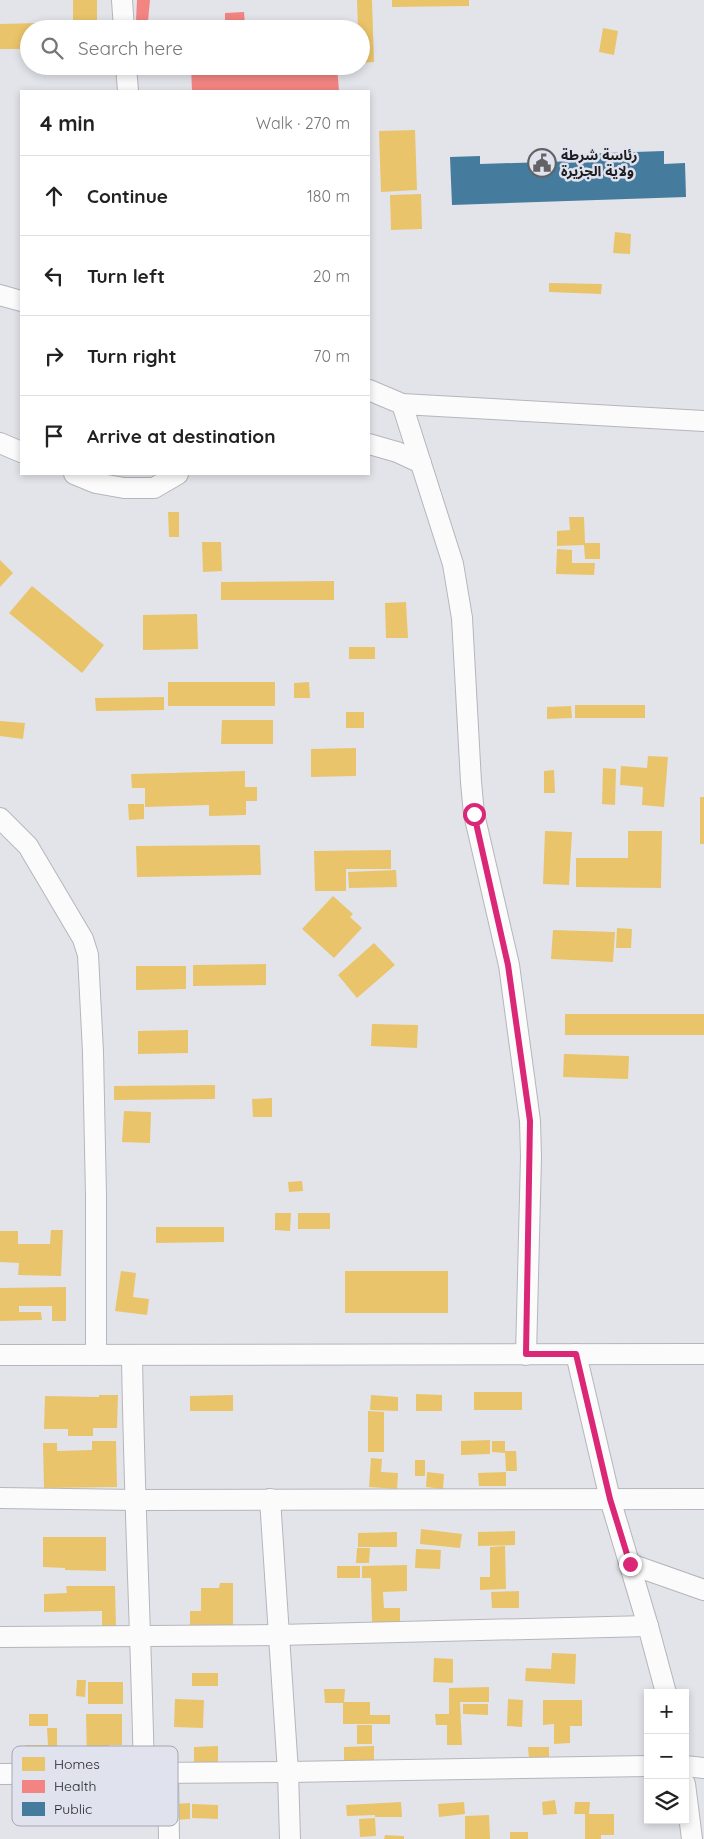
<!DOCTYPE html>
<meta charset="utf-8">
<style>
:root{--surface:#fff;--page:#f6f6f6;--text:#222;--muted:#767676;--line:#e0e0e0}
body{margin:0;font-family:Quicksand,"Noto Sans Arabic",sans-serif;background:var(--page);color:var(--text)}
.controls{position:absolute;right:15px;bottom:15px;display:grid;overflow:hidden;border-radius:0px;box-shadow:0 2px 8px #0003}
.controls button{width:45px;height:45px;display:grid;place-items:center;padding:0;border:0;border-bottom:1px solid var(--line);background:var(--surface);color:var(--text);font:25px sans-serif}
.stop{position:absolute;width:15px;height:15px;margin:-11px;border:4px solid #db2777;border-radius:50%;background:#fff}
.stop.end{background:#db2777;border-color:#fff;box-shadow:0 1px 5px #0008}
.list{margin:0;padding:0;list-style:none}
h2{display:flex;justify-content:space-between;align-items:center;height:65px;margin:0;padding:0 20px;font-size:21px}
h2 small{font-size:16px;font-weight:400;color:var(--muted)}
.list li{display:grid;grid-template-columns:32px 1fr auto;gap:15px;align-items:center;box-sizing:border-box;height:80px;padding:0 20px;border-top:1px solid var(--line)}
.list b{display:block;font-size:19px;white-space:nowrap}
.list em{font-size:16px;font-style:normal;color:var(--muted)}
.icon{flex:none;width:28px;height:28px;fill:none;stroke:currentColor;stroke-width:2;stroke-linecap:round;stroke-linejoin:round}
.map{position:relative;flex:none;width:704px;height:1839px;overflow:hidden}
.search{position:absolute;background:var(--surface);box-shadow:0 2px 8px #0003;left:20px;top:20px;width:350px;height:55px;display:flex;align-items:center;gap:12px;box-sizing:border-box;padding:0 18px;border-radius:28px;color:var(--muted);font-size:19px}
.panel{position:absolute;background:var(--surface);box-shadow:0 2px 8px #0003;left:20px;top:90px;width:350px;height:385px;border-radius:0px}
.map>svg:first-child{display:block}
.homes{fill:#e9c46a}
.health{fill:#f28482}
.public{fill:#457b9d}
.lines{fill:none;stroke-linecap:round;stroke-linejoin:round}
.minor-casing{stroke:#b5b6bb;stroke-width:22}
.minor{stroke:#fbfbfc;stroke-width:20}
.route{stroke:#db2777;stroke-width:6}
.labels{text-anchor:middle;stroke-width:5;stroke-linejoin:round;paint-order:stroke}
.poi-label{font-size:14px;font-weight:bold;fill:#1c1d21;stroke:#e0e2ed;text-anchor:start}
.key{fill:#e0e2ed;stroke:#a5a7b0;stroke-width:1}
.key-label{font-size:14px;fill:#1c1d21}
</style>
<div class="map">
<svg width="704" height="1839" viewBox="0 0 704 1839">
<rect width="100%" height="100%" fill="#e3e4ea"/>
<!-- homes -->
<g class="homes">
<polygon points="73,0 97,0 97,29 56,29 56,23 73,23"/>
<polygon points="357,0 372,0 374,62 361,63 361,29 358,29"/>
<polygon points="392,0 469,0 469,6 392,7"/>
<polygon points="39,23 39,29 29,29 29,49 0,49 0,24"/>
<polygon points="603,28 618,31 614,55 599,52"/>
<polygon points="415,130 417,190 381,192 379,131"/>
<polygon points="421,194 422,229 391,230 390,195"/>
<polygon points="615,232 631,234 630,254 613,253"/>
<polygon points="549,283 602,284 601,294 549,292"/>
<polygon points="168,512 179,512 179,537 169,537"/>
<polygon points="569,517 584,517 585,543 600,543 600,559 585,559 584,545 557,546 557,531 570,530"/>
<polygon points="202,542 221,542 222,571 203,572"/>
<polygon points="557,549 572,550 572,563 595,563 594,575 556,574"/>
<polygon points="0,560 13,573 0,587"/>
<polygon points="334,581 334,600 221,600 221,582"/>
<polygon points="32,586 104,645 82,673 9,613"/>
<polygon points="406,602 408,638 386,638 385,603"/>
<polygon points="197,614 198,649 143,650 143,615"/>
<rect x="349" y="647" width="26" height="12"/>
<rect x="168" y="682" width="107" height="24"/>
<polygon points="309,682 310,698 294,698 294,683"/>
<polygon points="164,697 164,710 96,711 95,698"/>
<rect x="575" y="705" width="70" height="13"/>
<polygon points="571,706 572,718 547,719 547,707"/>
<rect x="346" y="712" width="18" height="16"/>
<polygon points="222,720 273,720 273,744 221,744"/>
<polygon points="0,721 25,723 23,739 0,736"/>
<polygon points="356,748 356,776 311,777 311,749"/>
<polygon points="648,756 668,757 664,807 642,805 643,787 620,785 621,766 647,768"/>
<polygon points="603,768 616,769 615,805 602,804"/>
<polygon points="554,770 555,793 544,793 544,771"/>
<polygon points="245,771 245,787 257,787 257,801 246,801 246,815 209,816 209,805 145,807 145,788 132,788 131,774"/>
<rect x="700" y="797" width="4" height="47"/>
<polygon points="128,804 144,804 144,819 129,820"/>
<polygon points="545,831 572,832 569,885 543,884"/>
<polygon points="628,831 662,831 661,888 576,887 576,858 628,858"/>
<polygon points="260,845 261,875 137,877 136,846"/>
<polygon points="391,850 391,869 346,869 346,891 315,891 314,851"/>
<polygon points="396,870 397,887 349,888 348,872"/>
<polygon points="333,896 353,914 350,917 362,928 334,958 302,929"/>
<polygon points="617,928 632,929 631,948 616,948"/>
<polygon points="553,930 615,932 613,962 551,959"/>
<polygon points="374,943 395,965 357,998 338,975"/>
<polygon points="266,964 266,985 193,986 193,965"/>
<polygon points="136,966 186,966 186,989 136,990"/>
<rect x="565" y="1014" width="139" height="21"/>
<polygon points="372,1024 418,1025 417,1048 371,1046"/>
<polygon points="188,1030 188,1053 138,1054 138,1031"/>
<polygon points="564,1054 629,1056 628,1079 563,1077"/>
<polygon points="215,1085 215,1099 114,1100 114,1086"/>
<polygon points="272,1098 272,1117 253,1117 252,1099"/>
<polygon points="124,1111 151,1112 150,1143 122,1142"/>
<polygon points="302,1181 303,1191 289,1192 288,1182"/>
<polygon points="275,1213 291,1213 290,1231 275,1230"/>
<rect x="298" y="1213" width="32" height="16"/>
<polygon points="156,1227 224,1227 224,1242 156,1243"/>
<polygon points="51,1230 63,1230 61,1276 18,1275 19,1263 0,1262 0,1231 18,1231 18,1244 50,1244"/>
<polygon points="121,1271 136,1273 133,1297 149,1299 147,1315 115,1311"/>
<rect x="345" y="1271" width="103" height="42"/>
<polygon points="66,1287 66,1321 52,1321 52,1306 19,1306 19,1312 41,1312 42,1320 0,1321 0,1288"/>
<rect x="474" y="1392" width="48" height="18"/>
<polygon points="416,1394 442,1395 442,1411 416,1411"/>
<polygon points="99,1395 118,1395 117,1428 93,1428 93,1436 68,1436 68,1429 44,1429 45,1396 99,1397"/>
<polygon points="233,1395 233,1411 190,1411 190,1396"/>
<polygon points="371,1395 398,1397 398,1411 370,1410"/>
<polygon points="368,1411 384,1412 384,1452 368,1452"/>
<polygon points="490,1440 490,1454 461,1455 461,1441"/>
<polygon points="92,1441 116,1441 117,1487 44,1488 43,1443 57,1443 57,1451 92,1450"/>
<polygon points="492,1441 505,1441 505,1453 492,1452"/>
<polygon points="505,1451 516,1451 517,1471 506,1471"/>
<polygon points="371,1458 382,1459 381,1472 398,1473 397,1489 369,1487"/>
<rect x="415" y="1460" width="10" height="16"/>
<polygon points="427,1472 444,1474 443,1489 426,1487"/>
<polygon points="506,1472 506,1486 479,1486 478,1473"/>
<polygon points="421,1529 462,1534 460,1548 420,1544"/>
<polygon points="515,1531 515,1545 478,1546 478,1532"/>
<polygon points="397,1532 397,1547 358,1547 358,1533"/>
<polygon points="43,1537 106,1537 106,1571 65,1570 65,1568 43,1567"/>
<polygon points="505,1546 506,1589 480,1590 480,1577 490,1577 490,1547"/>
<polygon points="357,1548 370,1548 369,1563 356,1563"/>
<polygon points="416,1549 441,1550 440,1569 415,1568"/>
<polygon points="407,1565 407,1591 383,1592 384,1608 400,1608 400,1623 372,1624 371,1578 362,1578 362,1566"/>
<rect x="337" y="1566" width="23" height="12"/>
<polygon points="220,1583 233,1583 233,1626 190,1626 190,1611 201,1611 201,1588 219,1588"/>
<polygon points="66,1586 115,1586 116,1626 102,1626 102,1611 44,1612 44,1594 67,1593"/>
<polygon points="519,1591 519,1608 492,1608 491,1592"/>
<polygon points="552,1653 576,1654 575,1684 525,1681 526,1668 551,1669"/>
<polygon points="434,1658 453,1659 453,1683 433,1682"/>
<rect x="192" y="1673" width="26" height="13"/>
<polygon points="77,1680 86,1680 85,1697 76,1696"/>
<rect x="88" y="1682" width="35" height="22"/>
<polygon points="489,1687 489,1702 460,1702 462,1745 447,1745 447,1725 436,1725 435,1714 449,1714 449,1688"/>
<polygon points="324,1689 345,1689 344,1702 370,1702 370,1715 390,1715 390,1724 343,1724 343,1703 325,1703"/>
<polygon points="175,1699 204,1700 203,1728 174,1727"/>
<polygon points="508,1699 523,1700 522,1727 507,1726"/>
<polygon points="543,1700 582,1700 582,1726 570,1726 570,1743 554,1744 554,1724 543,1725"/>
<polygon points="463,1704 488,1704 488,1715 463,1714"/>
<rect x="29" y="1714" width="19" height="12"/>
<polygon points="86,1714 122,1714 122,1745 109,1745 109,1761 87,1761"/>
<rect x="357" y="1725" width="15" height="19"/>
<polygon points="47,1728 57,1728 57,1759 25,1759 25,1745 48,1745"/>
<polygon points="218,1746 218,1762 194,1762 194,1747"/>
<polygon points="374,1746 374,1760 344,1761 344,1747"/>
<polygon points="528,1747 549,1747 549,1758 529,1758"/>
<polygon points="555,1800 557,1814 543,1815 542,1802"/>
<polygon points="401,1802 402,1817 375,1817 375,1815 347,1816 346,1805"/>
<polygon points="464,1802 465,1814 439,1817 438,1804"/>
<polygon points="575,1802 590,1802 589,1814 614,1814 614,1835 601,1835 601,1839 585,1839 585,1814 574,1814"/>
<polygon points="190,1803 190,1819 175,1820 175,1804"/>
<polygon points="192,1804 218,1805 218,1819 192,1818"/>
<polygon points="489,1815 490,1839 465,1839 465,1816"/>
<polygon points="375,1818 376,1836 360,1837 359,1819"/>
<rect x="510" y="1832" width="18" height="7"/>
<polygon points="385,1835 404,1836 404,1839 384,1839"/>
</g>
<!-- health -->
<g class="health">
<polygon points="137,0 150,0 148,21 136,20"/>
<polygon points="244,12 245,25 334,20 335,29 225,29 225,13"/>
<polygon points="191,66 337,66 339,91 192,91"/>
</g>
<!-- public -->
<polygon class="public" points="664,151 664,164 685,163 686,197 452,205 450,157 480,156 480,164 576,161 576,154"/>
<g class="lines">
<defs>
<g id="minor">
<polyline points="122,0 124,29"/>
<polyline points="126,66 128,91"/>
<polyline points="0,295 21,301"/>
<polyline points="369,390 402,404 704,421"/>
<polyline points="402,404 453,564 462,618 471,782 474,814 509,965 530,1121 531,1157 526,1355"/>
<polyline points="0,443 21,452"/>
<polyline points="369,444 397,452 421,463"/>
<polyline points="74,474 96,483 124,488 154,488 178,474"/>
<polyline points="0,818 28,846 83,939 88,955 93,1052 96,1196 96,1355"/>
<polyline points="576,1354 610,1499 648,1626 666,1693"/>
<polyline points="0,1355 704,1354"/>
<path d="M132 1355C134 1495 141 1634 144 1774"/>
<polyline points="0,1498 135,1500 704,1499"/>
<polyline points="270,1499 288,1772 290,1839"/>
<polyline points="630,1564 704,1590"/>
<polyline points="0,1637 278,1635 648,1626"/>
<polyline points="685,1766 704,1768"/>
<polyline points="0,1774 288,1772 648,1766"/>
<polyline points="168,1774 169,1839"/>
<polyline points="685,1784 692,1839"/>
</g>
</defs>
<!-- minor casing -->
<use href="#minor" class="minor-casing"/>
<!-- minor -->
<use href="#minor" class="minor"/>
</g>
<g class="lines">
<!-- route -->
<polyline class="route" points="474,814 508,965 530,1121 526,1354 576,1354 610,1499 630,1564"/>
</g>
<!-- icons -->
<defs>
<symbol id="civic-ring" viewBox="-11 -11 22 22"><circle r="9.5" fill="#e0e2ed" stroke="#626367" stroke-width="1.5"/><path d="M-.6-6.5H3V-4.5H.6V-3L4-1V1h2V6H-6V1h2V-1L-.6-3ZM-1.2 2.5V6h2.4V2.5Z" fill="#626367"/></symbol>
</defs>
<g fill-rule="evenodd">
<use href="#civic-ring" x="526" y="147" width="32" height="32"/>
</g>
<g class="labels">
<!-- poi labels -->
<g class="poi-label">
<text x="561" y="160">رئاسة شرطة<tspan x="561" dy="16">ولاية الجزيرة</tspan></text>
</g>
</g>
<!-- legend -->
<rect x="12" y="1746" width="166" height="80" rx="8" class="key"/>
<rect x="22" y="1757" width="23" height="14" fill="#e9c46a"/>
<rect x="22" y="1780" width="23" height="13" fill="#f28482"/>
<rect x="22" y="1802" width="23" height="14" fill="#457b9d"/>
<g class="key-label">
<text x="54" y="1769">Homes</text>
<text x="54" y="1791">Health</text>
<text x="54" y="1814">Public</text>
</g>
</svg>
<div class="controls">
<button>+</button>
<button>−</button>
<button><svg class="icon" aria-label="layers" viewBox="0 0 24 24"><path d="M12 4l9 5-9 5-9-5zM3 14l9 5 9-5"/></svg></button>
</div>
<div class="stop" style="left:474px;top:814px"></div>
<div class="stop end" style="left:630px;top:1564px"></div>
<div class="search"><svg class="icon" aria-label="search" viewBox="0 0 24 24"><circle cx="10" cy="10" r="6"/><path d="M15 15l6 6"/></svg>Search here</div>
<section class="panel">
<h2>4 min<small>Walk · 270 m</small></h2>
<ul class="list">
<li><svg class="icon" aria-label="ahead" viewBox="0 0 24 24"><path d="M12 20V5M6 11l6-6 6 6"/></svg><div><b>Continue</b></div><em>180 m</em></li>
<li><svg class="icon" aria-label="left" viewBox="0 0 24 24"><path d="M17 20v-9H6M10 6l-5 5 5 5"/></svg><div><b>Turn left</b></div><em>20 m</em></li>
<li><svg class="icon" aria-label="right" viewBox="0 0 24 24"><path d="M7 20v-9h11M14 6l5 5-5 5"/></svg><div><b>Turn right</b></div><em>70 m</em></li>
<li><svg class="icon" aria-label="arrive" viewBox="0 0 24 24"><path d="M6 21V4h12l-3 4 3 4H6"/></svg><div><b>Arrive at destination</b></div></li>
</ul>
</section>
</div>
